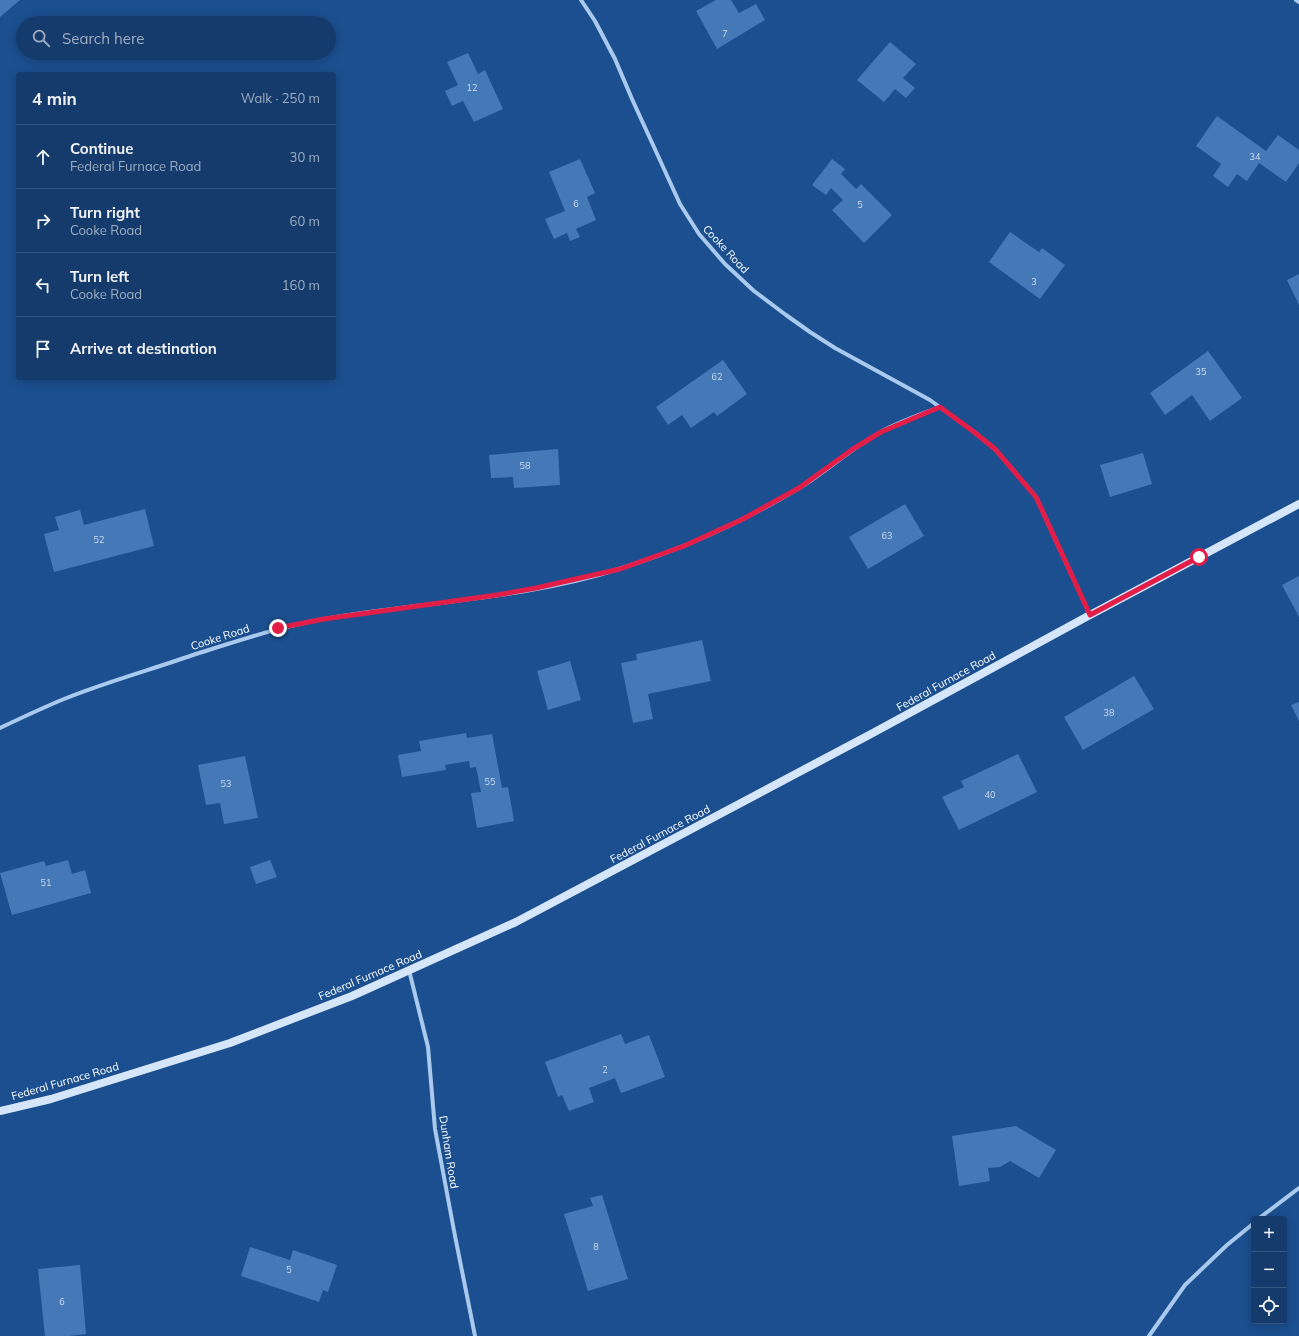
<!DOCTYPE html>
<meta charset="utf-8">
<style>
:root{--surface:#143b6b;--page:#1d4271;--text:#f1f3f6;--muted:#9dadc1;--line:#33557e}
body{margin:0;font-family:Mulish,sans-serif;background:var(--page);color:var(--text)}
.controls{position:absolute;right:12px;bottom:12px;display:grid;overflow:hidden;border-radius:4px;box-shadow:0 2px 10px #0003}
.controls button{width:36px;height:36px;display:grid;place-items:center;padding:0;border:0;border-bottom:1px solid var(--line);background:var(--surface);color:var(--text);font:20px sans-serif}
.stop{position:absolute;width:12px;height:12px;margin:-9px;border:3px solid #e11d48;border-radius:50%;background:#fff}
.stop.end{background:#e11d48;border-color:#fff;box-shadow:0 1px 4px #0008}
.list{margin:0;padding:0;list-style:none}
h2{display:flex;justify-content:space-between;align-items:center;height:52px;margin:0;padding:0 16px;font-size:17px}
h2 small{font-size:13px;font-weight:400;color:var(--muted)}
.list li{display:grid;grid-template-columns:26px 1fr auto;gap:12px;align-items:center;box-sizing:border-box;height:64px;padding:0 16px;border-top:1px solid var(--line)}
.list b{display:block;font-size:15px;white-space:nowrap}
.list p{margin:0;font-size:13px;white-space:nowrap;color:var(--muted)}
.list em{font-size:13px;font-style:normal;color:var(--muted)}
.icon{flex:none;width:22px;height:22px;fill:none;stroke:currentColor;stroke-width:2;stroke-linecap:round;stroke-linejoin:round}
.map{position:relative;flex:none;width:1299px;height:1336px;overflow:hidden}
.search{position:absolute;background:var(--surface);box-shadow:0 2px 10px #0003;left:16px;top:16px;width:320px;height:44px;display:flex;align-items:center;gap:10px;box-sizing:border-box;padding:0 14px;border-radius:22px;color:var(--muted);font-size:15px}
.panel{position:absolute;background:var(--surface);box-shadow:0 2px 10px #0003;left:16px;top:72px;width:320px;height:308px;border-radius:4px}
.map>svg:first-child{display:block}
.building{fill:#4478b7}
.lines{fill:none;stroke-linecap:round;stroke-linejoin:round}
.minor{stroke:#a9c9ee;stroke-width:4}
.secondary{stroke:#d6e6fa;stroke-width:8}
.route{stroke:#e11d48;stroke-width:5}
.labels{text-anchor:middle;stroke-width:3;stroke-linejoin:round;paint-order:stroke}
.number-label{font-size:9px;fill:#d0dded}
.street-label{font-size:11px;fill:#fff;stroke:#1b4f8f}
</style>
<div class="map">
<svg width="1299" height="1336" viewBox="0 0 1299 1336">
<rect width="100%" height="100%" fill="#1b4f8f"/>
<!-- building -->
<g class="building">
<polygon points="0,0 20,0 0,17"/>
<polygon points="716,0 731,0 739,13 756,4 765,20 717,49 696,11"/>
<polygon points="890,42 916,64 903,78 915,88 906,98 895,89 884,102 857,80"/>
<polygon points="468,53 478,74 485,70 503,109 474,122 463,101 452,106 445,91 458,85 447,62"/>
<polygon points="1217,116 1266,151 1278,135 1299,150 1299,163 1286,182 1259,163 1247,181 1237,174 1228,187 1213,176 1221,164 1196,146"/>
<polygon points="580,159 595,193 587,197 596,220 576,229 580,237 570,241 567,233 554,239 545,219 565,211 549,172"/>
<polygon points="832,159 845,169 841,174 856,189 861,184 892,215 864,243 832,210 843,200 831,188 826,195 812,185"/>
<polygon points="1010,232 1039,252 1042,248 1065,265 1040,299 989,262"/>
<polygon points="1299,274 1299,305 1287,280"/>
<polygon points="1208,351 1242,398 1210,421 1192,395 1165,415 1150,393"/>
<polygon points="723,360 747,394 717,416 714,412 691,428 682,415 668,425 656,407"/>
<polygon points="558,449 560,485 514,488 513,477 491,478 489,455"/>
<polygon points="1143,453 1152,484 1110,497 1100,465"/>
<polygon points="905,504 924,536 868,569 849,537"/>
<polygon points="145,509 154,546 54,572 44,534 59,530 55,517 80,510 84,525"/>
<polygon points="1299,576 1299,617 1282,585"/>
<polygon points="702,640 711,681 648,694 653,719 633,723 621,663 637,660 636,654"/>
<polygon points="570,661 581,700 548,710 537,671"/>
<polygon points="1134,676 1154,709 1083,750 1064,717"/>
<polygon points="1299,702 1299,721 1291,705"/>
<polygon points="466,733 467,738 492,734 502,788 508,787 514,821 477,828 471,793 481,792 476,767 470,768 469,761 445,765 446,770 402,777 398,755 421,751 419,741"/>
<polygon points="1018,754 1037,792 959,830 942,797 964,787 961,781"/>
<polygon points="245,756 258,818 224,824 220,803 206,805 198,765"/>
<polygon points="68,860 72,874 85,870 91,893 12,915 0,873 44,861 46,866"/>
<polygon points="270,860 277,877 256,884 250,867"/>
<polygon points="621,1034 625,1044 649,1035 665,1077 621,1093 615,1078 589,1088 594,1102 569,1111 562,1095 558,1097 545,1062"/>
<polygon points="1016,1126 1056,1150 1039,1178 1010,1161 1000,1167 988,1168 990,1181 959,1186 952,1136"/>
<polygon points="602,1195 628,1279 588,1291 564,1214 593,1206 590,1198"/>
<polygon points="250,1247 290,1260 293,1250 337,1265 328,1292 323,1290 319,1302 241,1276"/>
<polygon points="80,1265 86,1334 69,1336 45,1336 38,1269"/>
</g>
<g class="lines">
<!-- minor -->
<g class="minor">
<polyline points="581,0 595,21 615,59 632,99 680,204 699,234 725,264 754,291 786,315 810,332 835,348 930,400 974,432 995,449 1036,497 1090,615"/>
<polyline points="1296,0 1299,2"/>
<path d="M0 728C21 718 42 708 64 699 106 682 150 670 193 655 237 641 279 627 324 619 423 602 526 599 622 568 683 549 742 522 796 490 825 473 850 449 879 433 898 422 920 415 939 407"/>
<polyline points="409,970 428,1047 435,1129 455,1236 475,1336"/>
<polyline points="1258,1219 1299,1188"/>
<polyline points="1149,1336 1185,1285 1227,1245 1254,1223"/>
</g>
<!-- secondary -->
<polyline class="secondary" points="0,1111 51,1099 230,1043 352,996 516,922 871,734 1090,615 1299,504"/>
</g>
<g class="lines">
<!-- route -->
<polyline class="route" points="278,628 324,619 497,595 536,588 620,569 684,546 743,519 799,488 853,449 881,432 940,407 974,432 995,449 1036,497 1090,615 1199,557"/>
</g>
<g class="labels">
<!-- number labels -->
<g class="number-label">
<text x="725" y="37">7</text>
<text x="472" y="91">12</text>
<text x="1255" y="160">34</text>
<text x="576" y="207">6</text>
<text x="860" y="208">5</text>
<text x="1034" y="285">3</text>
<text x="1201" y="375">35</text>
<text x="717" y="380">62</text>
<text x="525" y="469">58</text>
<text x="887" y="539">63</text>
<text x="99" y="543">52</text>
<text x="1109" y="716">38</text>
<text x="490" y="785">55</text>
<text x="226" y="787">53</text>
<text x="990" y="798">40</text>
<text x="46" y="886">51</text>
<text x="605" y="1073">2</text>
<text x="596" y="1250">8</text>
<text x="289" y="1273">5</text>
<text x="62" y="1305">6</text>
</g>
<!-- street labels -->
<g class="street-label">
<text transform="translate(726 249) rotate(47)" y="4">Cooke Road</text>
<text transform="translate(220 637) rotate(-18)" y="4">Cooke Road</text>
<text transform="translate(946 681) rotate(-29)" y="4">Federal Furnace Road</text>
<text transform="translate(660 834) rotate(-28)" y="4">Federal Furnace Road</text>
<text transform="translate(370 975) rotate(-23)" y="4">Federal Furnace Road</text>
<text transform="translate(65 1081) rotate(-16)" y="4">Federal Furnace Road</text>
<text transform="translate(449 1152) rotate(81)" y="4">Dunham Road</text>
</g>
</g>
</svg>
<div class="controls">
<button>+</button>
<button>−</button>
<button><svg class="icon" aria-label="locate" viewBox="0 0 24 24"><circle cx="12" cy="12" r="6"/><path d="M12 2v4M12 18v4M2 12h4M18 12h4"/></svg></button>
</div>
<div class="stop" style="left:1199px;top:557px"></div>
<div class="stop end" style="left:278px;top:628px"></div>
<div class="search"><svg class="icon" aria-label="search" viewBox="0 0 24 24"><circle cx="10" cy="10" r="6"/><path d="M15 15l6 6"/></svg>Search here</div>
<section class="panel">
<h2>4 min<small>Walk · 250 m</small></h2>
<ul class="list">
<li><svg class="icon" aria-label="ahead" viewBox="0 0 24 24"><path d="M12 20V5M6 11l6-6 6 6"/></svg><div><b>Continue</b><p>Federal Furnace Road</p></div><em>30 m</em></li>
<li><svg class="icon" aria-label="right" viewBox="0 0 24 24"><path d="M7 20v-9h11M14 6l5 5-5 5"/></svg><div><b>Turn right</b><p>Cooke Road</p></div><em>60 m</em></li>
<li><svg class="icon" aria-label="left" viewBox="0 0 24 24"><path d="M17 20v-9H6M10 6l-5 5 5 5"/></svg><div><b>Turn left</b><p>Cooke Road</p></div><em>160 m</em></li>
<li><svg class="icon" aria-label="arrive" viewBox="0 0 24 24"><path d="M6 21V4h12l-3 4 3 4H6"/></svg><div><b>Arrive at destination</b></div></li>
</ul>
</section>
</div>
